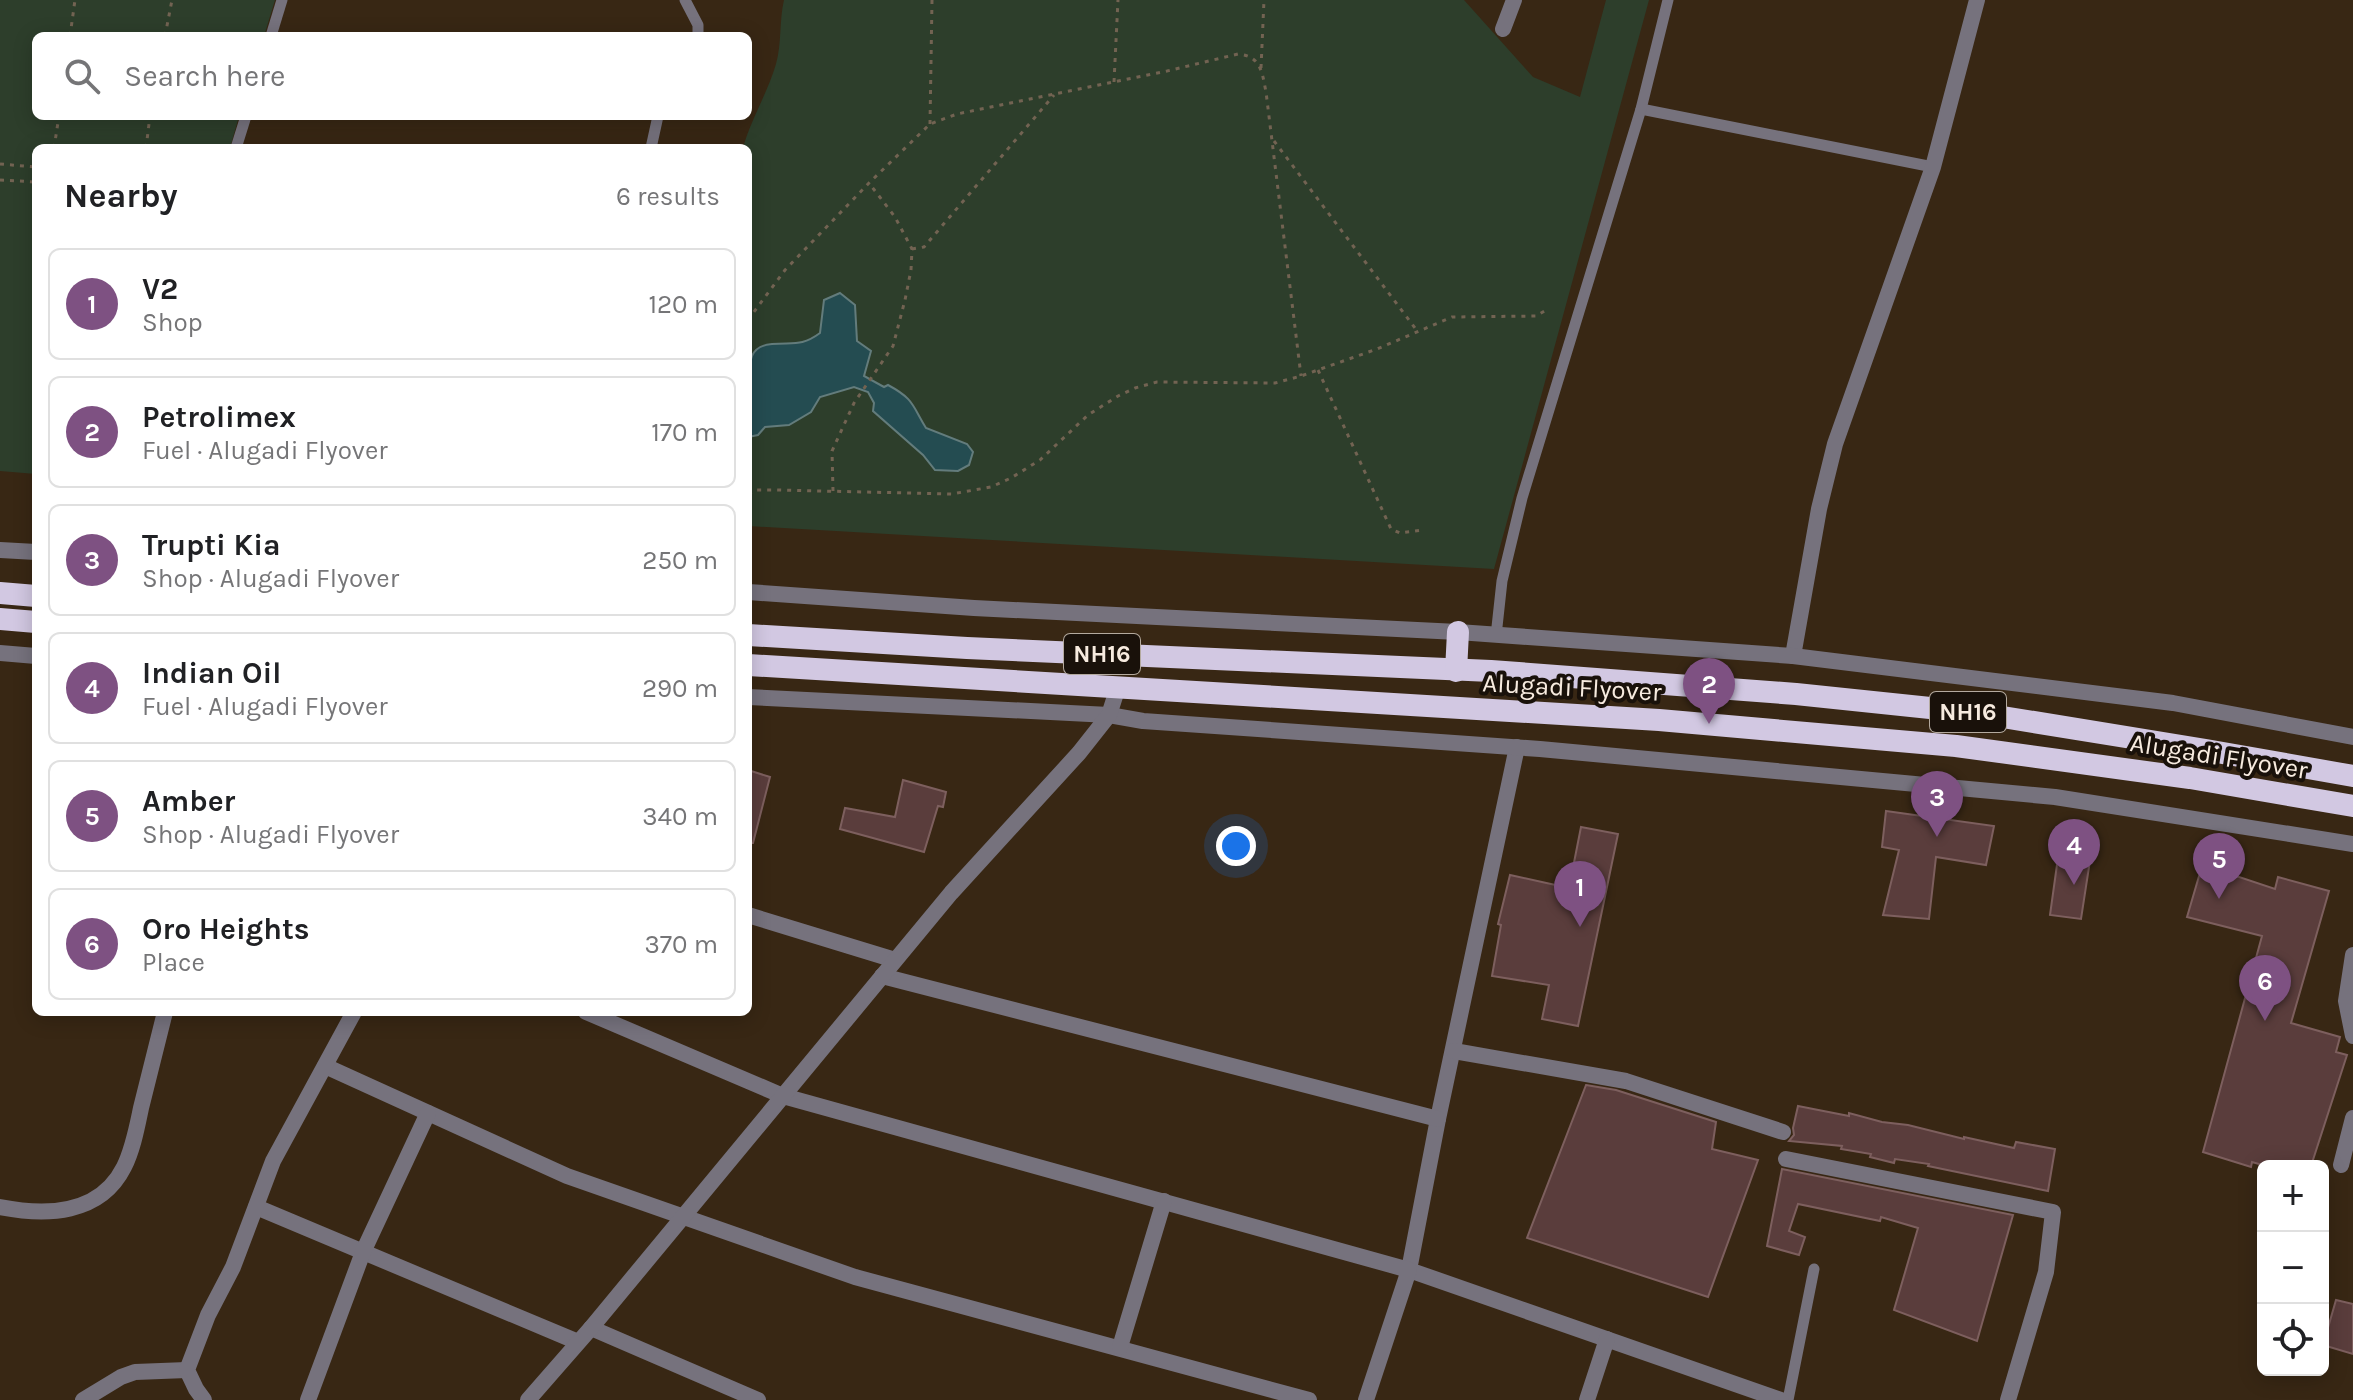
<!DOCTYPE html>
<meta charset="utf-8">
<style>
:root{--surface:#fff;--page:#f2f2f2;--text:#202124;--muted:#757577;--line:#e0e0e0;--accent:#7e5182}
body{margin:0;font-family:Karla,sans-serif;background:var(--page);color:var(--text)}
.controls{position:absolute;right:24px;bottom:24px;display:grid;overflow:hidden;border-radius:12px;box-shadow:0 4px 20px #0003}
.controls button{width:72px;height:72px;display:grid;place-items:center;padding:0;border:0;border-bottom:2px solid var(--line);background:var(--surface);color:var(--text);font:40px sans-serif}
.you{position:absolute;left:1236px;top:846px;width:28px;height:28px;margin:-20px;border:6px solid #fff;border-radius:50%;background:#1a73e8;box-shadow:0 0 0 12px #1a73e833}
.badge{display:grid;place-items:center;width:52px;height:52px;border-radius:50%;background:var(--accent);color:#fff;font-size:26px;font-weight:700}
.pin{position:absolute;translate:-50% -66px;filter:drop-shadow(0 2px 4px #0008)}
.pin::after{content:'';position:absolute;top:42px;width:28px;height:24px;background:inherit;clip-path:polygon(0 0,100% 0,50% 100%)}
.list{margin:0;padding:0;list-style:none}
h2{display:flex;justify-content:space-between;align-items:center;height:104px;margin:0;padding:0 32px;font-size:34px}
h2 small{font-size:26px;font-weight:400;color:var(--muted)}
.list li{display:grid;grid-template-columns:52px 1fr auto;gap:24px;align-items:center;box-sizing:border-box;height:112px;margin:0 16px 16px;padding:0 16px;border:2px solid var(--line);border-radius:12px}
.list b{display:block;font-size:30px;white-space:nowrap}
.list p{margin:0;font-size:26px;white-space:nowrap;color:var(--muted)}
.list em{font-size:26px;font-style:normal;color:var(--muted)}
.icon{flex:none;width:44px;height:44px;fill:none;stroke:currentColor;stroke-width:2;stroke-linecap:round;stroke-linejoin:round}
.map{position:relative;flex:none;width:2353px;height:1400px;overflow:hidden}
.search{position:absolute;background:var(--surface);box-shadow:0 4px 20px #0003;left:32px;top:32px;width:720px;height:88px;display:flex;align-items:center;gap:20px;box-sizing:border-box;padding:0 28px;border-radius:12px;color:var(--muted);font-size:30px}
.panel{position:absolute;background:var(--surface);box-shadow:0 4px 20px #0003;left:32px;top:144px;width:720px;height:872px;border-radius:12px}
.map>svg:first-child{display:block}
.green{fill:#2d3e2b}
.water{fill:#244c51;stroke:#637c7c;stroke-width:2}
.building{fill:#5a3d3c;stroke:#7d5f5e;stroke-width:2}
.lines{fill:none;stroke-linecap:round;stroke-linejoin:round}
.path{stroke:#726352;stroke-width:3;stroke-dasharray:4 6;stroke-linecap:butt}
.service{stroke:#76727d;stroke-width:11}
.minor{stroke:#76727d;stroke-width:16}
.tertiary{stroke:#76727d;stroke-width:16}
.trunk{stroke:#d2c8e2;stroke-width:22}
.labels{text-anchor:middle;stroke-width:8;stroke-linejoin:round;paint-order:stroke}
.shield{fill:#19110a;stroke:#b4aa9f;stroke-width:2}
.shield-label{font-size:24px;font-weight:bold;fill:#f7ebdf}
.street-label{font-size:26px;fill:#f7ebdf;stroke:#19110a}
</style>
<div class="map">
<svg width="2353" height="1400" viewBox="0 0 2353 1400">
<rect width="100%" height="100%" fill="#382714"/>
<!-- green -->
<g class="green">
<polygon points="0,0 275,0 264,36 36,36 36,116 239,116 230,148 36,148 36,474 0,471"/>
<path d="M784 0H1464L1533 77 1580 97 1606 0H1649L1494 569 748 526V148H743C751 119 768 92 776 64 782 43 779 21 784 0Z"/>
</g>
<!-- water -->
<path class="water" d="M840 293 855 305 857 341 871 351 864 376 884 387 888 385C914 399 912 405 926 428L967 444 973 452 969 465 958 471 935 470 923 455 873 411 874 403 868 392 854 387 820 397 811 412 789 425 765 427 758 435 748 437C748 420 748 403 749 387 750 369 745 346 772 344 793 342 801 347 820 333L824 300Z"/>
<!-- building -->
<g class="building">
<polygon points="748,770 770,777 753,843 748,843"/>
<polygon points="903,780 946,792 943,807 938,806 924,852 840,829 845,808 895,817"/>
<polygon points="1886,811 1994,826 1986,865 1936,857 1929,919 1883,915 1899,850 1882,847"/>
<polygon points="1581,827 1618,834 1578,1026 1542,1019 1549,985 1492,976 1501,925 1498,924 1510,875 1569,888"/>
<polygon points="2061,836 2093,841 2081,919 2050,915"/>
<polygon points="2202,866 2216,870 2218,867 2235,872 2233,875 2275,889 2278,877 2329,891 2291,1023 2340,1037 2336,1052 2347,1055 2311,1166 2266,1166 2252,1162 2251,1167 2203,1152 2262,936 2187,917"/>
<polygon points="1586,1085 1616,1090 1716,1122 1712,1149 1758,1160 1708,1297 1527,1238"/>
<polygon points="1798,1106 1849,1116 1849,1113 1882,1122 1908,1125 1964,1139 1964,1137 2014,1148 2016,1142 2055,1149 2048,1191 1928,1166 1929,1164 1895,1159 1894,1163 1870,1157 1871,1154 1841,1149 1842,1146 1789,1141 1794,1135 1793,1128"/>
<polygon points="1782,1169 2013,1215 1977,1341 1894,1310 1918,1228 1881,1217 1880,1221 1798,1204 1789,1231 1805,1237 1799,1255 1767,1246"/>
<polygon points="2336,1300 2353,1304 2353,1354 2323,1345"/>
</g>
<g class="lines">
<!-- path -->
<g class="path">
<polyline points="70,36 75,0"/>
<polyline points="165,36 172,0"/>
<polyline points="1261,68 1264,0"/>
<polyline points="1114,82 1118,0"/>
<polyline points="930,124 932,0"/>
<polyline points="1274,141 1418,332"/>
<polyline points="54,148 59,116"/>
<polyline points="146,148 150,116"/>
<polyline points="0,164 36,167"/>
<polyline points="0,180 36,182"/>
<polyline points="912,249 924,247 1054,95"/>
<path d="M748 320 785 270 869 183 930 124 957 114 1167 71 1238 54C1261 56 1262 72 1266 92L1301 376"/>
<polyline points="1318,370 1391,529 1400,533 1422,530"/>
<polyline points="833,491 832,451 854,403 893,346 905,300 911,270 912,249 895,217 869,183"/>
<polyline points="748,494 757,490 777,490 952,494 991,487 1011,478 1040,460 1088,415 1118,396 1135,388 1157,382 1275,383 1301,376 1377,349 1452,317 1536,316 1548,309"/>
</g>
<!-- service -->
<g class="service">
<polyline points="685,0 698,25 698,36"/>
<polyline points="271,36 282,0"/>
<polyline points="1641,109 1933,167"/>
<polyline points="236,148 246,116"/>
<polyline points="651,148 658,116"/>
<polyline points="1496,636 1502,581 1522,498 1641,109 1668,0"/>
<polyline points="1788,1400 1814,1269"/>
</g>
<!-- minor -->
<g class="minor">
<polyline points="1503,29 1514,0"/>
<polyline points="1793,656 1819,509 1835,444 1933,167 1977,0"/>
<polyline points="1517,747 1438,1119 1409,1270 1781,1400"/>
<polyline points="748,915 895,960"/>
<polyline points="2353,955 2346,1001 2353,1036"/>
<polyline points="882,976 1438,1119"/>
<polyline points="586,1012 783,1096 1409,1270 1366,1400"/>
<polyline points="1454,1051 1626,1081 1783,1132"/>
<polyline points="325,1066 567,1176 855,1277 1309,1400"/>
<polyline points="1786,1159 2053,1212 2046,1272 2008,1400"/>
<polyline points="2341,1165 2353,1118"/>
<path d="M0 1207C46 1216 100 1215 124 1167 133 1149 137 1127 141 1108 149 1076 157 1044 165 1012"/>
<polyline points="256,1207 578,1342"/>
<polyline points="591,1328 758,1400"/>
<polyline points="1120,1347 1164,1201"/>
<polyline points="83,1400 121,1377 135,1372 187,1370"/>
<polyline points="204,1400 196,1389 187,1370 208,1315 233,1267 273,1161 354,1012"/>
<polyline points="308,1400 363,1252 428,1113"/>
<polyline points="1587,1400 1607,1339"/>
</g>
<!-- tertiary -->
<g class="tertiary">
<polyline points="0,550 36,552"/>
<polyline points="748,592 974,608 1458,632 1793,656 2173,703 2353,737"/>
<polyline points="0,653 36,656"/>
<polyline points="748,697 1109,715 1143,721 1540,749 2055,797 2353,844"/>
<polyline points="528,1400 591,1328 951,893 1079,753 1109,715 1118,687"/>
</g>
<!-- trunk -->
<g class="trunk">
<polyline points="0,593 36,596"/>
<polyline points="0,619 36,622"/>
<polyline points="748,635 967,648 1491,671 1796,694 1978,713 2206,750 2353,776"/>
<polyline points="748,665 1659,720 1956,746 2190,778 2353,806"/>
<polyline points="1456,671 1458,632"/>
</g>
</g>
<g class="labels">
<!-- shield labels -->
<g class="shield">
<rect x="1064" y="634" width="76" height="40" rx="6"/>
<rect x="1930" y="692" width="76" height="40" rx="6"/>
</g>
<g class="shield-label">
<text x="1102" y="662">NH16</text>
<text x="1968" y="720">NH16</text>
</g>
<!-- street labels -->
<g class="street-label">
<text transform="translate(1572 687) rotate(3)" y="9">Alugadi Flyover</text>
<text transform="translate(2219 756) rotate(9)" y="9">Alugadi Flyover</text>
</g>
</g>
</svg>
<div class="controls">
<button>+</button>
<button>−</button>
<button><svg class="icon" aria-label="locate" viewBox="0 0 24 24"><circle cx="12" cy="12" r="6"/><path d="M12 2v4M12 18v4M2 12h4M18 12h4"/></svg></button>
</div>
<div class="you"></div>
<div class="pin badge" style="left:1580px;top:927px">1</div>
<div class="pin badge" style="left:1709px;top:724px">2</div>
<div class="pin badge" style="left:1937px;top:837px">3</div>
<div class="pin badge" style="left:2074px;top:885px">4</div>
<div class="pin badge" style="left:2219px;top:899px">5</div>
<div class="pin badge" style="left:2265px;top:1021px">6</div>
<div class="search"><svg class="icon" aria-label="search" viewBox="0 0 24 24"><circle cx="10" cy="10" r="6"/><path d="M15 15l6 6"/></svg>Search here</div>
<section class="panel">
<h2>Nearby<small>6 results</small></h2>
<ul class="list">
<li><span class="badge">1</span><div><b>V2</b><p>Shop</p></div><em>120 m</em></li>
<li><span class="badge">2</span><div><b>Petrolimex</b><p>Fuel · Alugadi Flyover</p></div><em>170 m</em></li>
<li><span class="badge">3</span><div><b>Trupti Kia</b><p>Shop · Alugadi Flyover</p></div><em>250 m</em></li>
<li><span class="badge">4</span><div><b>Indian Oil</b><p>Fuel · Alugadi Flyover</p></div><em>290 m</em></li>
<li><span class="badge">5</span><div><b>Amber</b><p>Shop · Alugadi Flyover</p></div><em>340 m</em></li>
<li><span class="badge">6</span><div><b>Oro Heights</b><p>Place</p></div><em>370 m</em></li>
</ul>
</section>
</div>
